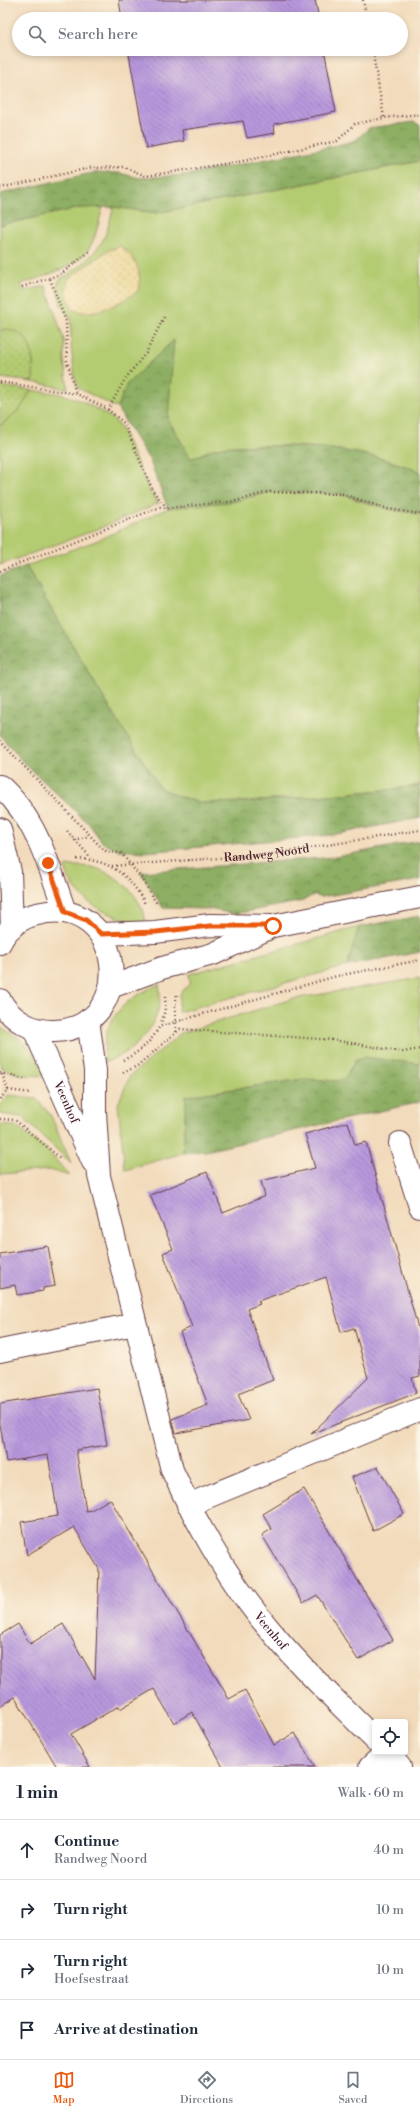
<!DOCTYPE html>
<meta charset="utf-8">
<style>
:root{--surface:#fff;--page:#f6f6f7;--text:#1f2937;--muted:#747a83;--line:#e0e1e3;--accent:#ea580c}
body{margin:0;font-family:"Libre Bodoni",serif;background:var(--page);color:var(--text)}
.controls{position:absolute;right:12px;bottom:12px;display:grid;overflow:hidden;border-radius:4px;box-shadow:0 2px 6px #0003}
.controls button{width:36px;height:36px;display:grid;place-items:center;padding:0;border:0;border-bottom:1px solid var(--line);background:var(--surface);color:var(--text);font:20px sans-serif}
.stop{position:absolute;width:12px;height:12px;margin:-9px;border:3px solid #ea580c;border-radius:50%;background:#fff}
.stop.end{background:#ea580c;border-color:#fff;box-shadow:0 1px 4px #0008}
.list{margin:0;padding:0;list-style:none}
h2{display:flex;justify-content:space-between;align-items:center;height:52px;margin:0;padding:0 16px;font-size:17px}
h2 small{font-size:13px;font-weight:400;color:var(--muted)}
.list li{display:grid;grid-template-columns:26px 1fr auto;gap:12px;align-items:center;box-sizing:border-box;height:60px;padding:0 16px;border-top:1px solid var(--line)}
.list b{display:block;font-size:15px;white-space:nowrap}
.list p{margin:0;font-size:13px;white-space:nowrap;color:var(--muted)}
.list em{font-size:13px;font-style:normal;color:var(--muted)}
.icon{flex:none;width:22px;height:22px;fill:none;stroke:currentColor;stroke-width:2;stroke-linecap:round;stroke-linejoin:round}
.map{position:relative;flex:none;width:420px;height:1767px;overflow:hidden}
.search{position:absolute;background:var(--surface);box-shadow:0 2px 6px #0003;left:12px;right:12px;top:12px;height:44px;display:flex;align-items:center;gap:10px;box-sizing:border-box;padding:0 14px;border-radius:22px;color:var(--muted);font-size:15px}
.sheet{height:292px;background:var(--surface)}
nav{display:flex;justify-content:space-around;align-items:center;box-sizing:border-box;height:56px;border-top:1px solid var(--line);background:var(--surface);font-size:11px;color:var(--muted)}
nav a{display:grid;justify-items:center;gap:2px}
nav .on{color:var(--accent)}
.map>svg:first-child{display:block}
.grass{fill:#b3cb71;stroke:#7e754e}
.forest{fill:url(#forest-crowns);stroke:#6c6747}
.sand{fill:url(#sand-dots);stroke:#9c7c64}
.park{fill:url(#park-dots);stroke:#7e754e}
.building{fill:url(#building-back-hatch)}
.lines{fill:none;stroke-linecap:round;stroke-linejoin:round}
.minor-casing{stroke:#633b41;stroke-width:24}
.major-casing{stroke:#633b41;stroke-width:24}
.path{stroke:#633b41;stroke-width:2.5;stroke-dasharray:1 3;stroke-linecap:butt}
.minor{stroke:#fff;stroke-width:22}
.major{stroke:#fff;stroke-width:22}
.route{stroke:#ea580c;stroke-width:5}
.labels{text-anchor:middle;stroke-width:3.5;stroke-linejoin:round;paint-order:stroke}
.street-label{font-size:12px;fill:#4a1f2b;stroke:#fcf5e5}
</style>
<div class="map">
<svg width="420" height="1767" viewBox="0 0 420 1767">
<defs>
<pattern id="forest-crowns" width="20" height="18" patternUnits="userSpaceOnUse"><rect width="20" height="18" fill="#8eaf63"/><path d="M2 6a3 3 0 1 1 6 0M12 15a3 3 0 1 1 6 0" fill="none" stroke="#768e52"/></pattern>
<pattern id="sand-dots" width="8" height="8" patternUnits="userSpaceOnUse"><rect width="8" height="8" fill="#eeda9e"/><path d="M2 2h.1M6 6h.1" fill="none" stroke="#cebb88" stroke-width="1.8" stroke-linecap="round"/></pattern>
<pattern id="park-dots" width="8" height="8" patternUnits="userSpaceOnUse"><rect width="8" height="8" fill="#b3cb71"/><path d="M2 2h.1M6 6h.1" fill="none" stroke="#9bae62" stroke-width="1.8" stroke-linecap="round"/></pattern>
<pattern id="building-back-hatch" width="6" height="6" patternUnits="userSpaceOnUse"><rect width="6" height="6" fill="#b899dd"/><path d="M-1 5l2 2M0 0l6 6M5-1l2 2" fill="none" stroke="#987cb3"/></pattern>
</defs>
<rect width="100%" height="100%" fill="#fcf5e5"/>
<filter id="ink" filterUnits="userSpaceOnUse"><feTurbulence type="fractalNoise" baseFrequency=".025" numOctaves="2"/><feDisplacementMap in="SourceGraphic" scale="8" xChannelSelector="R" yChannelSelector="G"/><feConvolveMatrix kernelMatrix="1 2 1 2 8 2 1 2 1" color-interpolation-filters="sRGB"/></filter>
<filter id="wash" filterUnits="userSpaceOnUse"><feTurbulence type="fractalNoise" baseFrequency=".012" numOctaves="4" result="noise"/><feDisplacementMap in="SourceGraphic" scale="16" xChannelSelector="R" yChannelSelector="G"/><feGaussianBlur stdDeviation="0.9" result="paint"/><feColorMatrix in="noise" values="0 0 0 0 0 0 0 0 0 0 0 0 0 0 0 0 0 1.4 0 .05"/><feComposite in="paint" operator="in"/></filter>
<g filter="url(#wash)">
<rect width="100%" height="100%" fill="#f2dbbc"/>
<!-- grass -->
<g class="grass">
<path d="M420 161V472C369 450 314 445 259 446 245 446 227 445 213 449 206 452 198 456 191 459L168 419 173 341 127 384 117 408 78 388 75 378 71 347V319L61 305 57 287 59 280C75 271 93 257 103 240 108 231 110 218 114 207L157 213Z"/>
<path d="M103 207C98 223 96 241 85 254 74 267 37 279 21 284L24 291 46 286 64 340V360L68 389 33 382V361L5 329 0 331V225L79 208Z"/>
<polygon points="31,390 62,394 82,401 114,419 123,432 151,493 159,503 93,531 0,565 0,426 21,408"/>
<polygon points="268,492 342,494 357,500 388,509 420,514 420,785 396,789 249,802 203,803 180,797 160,788 100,692 26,566 96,541 168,508 236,501"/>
<path d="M69 866C76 866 84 866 91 867 117 873 143 896 146 923 113 920 73 902 65 867Z"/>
<polygon points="359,927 347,966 178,1012 180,994 190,983 189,974"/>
<polygon points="420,978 420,1064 363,1057 350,1068 346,1077 338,1081 304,1079 186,1096 183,1153 125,1170 118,1104 130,1076 181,1033 292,999"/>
<path d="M159 984C166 1020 138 1052 105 1062 100 1020 123 1000 159 984Z"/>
<path d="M0 1027C25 1039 34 1051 46 1076L21 1075 0 1067Z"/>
<polygon points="8,1095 36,1098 51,1116 71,1163 22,1117 0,1114 0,1104"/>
<polygon points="0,1124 15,1126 46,1149 70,1176 49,1170 0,1174"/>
</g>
<!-- forest -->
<g class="forest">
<polygon points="413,122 420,125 420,161 157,213 114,207 79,208 0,225 0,194 96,172 119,173 140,178 186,175 338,145 356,140 369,128"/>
<path d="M174 340 168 419 191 459C198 456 205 452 213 449 227 445 245 446 259 446 314 445 369 450 420 472V514L388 509 342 494 268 492 236 501 168 508 150 461 117 408 127 384Z"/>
<polygon points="26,566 100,692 160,788 180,797 203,803 249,802 396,789 420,785 420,818 332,835 145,852 118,850 103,843 89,824 23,762 0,735 0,576"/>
<polygon points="420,841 420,880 321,897 313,895 303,901 234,914 210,909 163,908 141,872 335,857"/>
<polygon points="420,916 420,952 347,966 359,927"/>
<polygon points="363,1057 420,1064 420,1102 206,1151 183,1153 186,1096 304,1079 338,1081 346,1077 355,1061"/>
</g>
<!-- sand -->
<path class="sand" d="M120 246C136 257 143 273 138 291 120 303 93 319 72 309L66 291 68 279 107 251Z"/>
<!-- park -->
<g class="park">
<path d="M5 329C34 331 34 360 33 382L0 378V331Z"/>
<polygon points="0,386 31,390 21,408 0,426"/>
</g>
<g id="blocks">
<!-- building -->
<g class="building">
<polygon points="119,0 315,0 319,19 122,19"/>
<polygon points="128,49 324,49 336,112 274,124 275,133 247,138 243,121 182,130 184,141 146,148"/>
<polygon points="348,1122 355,1145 366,1142 420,1335 420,1376 412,1378 416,1393 311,1434 368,1378 354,1328 341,1332 326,1277 258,1301 260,1304 247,1309 273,1380 238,1394 249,1420 176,1433 172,1419 208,1405 180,1332 192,1327 163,1253 173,1249 150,1195 207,1172 223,1213 265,1196 261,1181 315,1168 305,1134"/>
<polygon points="48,1246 55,1286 43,1288 43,1291 17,1295 15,1285 0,1288 0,1254"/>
<polygon points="97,1388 107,1445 76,1450 86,1511 91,1510 110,1499 229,1699 245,1690 274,1745 295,1733 315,1767 223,1767 192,1712 174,1723 154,1689 120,1709 119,1706 71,1734 90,1767 57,1767 15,1697 0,1707 0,1635 18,1624 30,1644 63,1624 95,1679 99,1569 74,1527 27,1555 21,1522 58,1516 48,1455 6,1462 0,1424 0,1404"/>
<polygon points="378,1467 404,1514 373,1531 352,1477"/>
<polygon points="304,1489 393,1640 358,1660 317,1595 303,1603 262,1535 272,1529 263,1514"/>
</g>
</g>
</g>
<g filter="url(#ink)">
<use href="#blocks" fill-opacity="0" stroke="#633b41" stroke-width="1"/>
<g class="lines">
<defs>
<g id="minor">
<path d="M0 786C36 818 50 868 65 912"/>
<polyline points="0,829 10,872 12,927"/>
<path id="s2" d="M88 1020 95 1070V1112L99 1176 172 1470C199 1529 233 1588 276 1637 306 1673 342 1706 375 1740"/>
<path id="s3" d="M34 1029 93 1162"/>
<polyline points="400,1143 420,1207"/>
<polyline points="0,1351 135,1324"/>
<polyline points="188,1505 420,1409"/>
<polyline points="387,1752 400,1767"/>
<polyline points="370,1767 386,1752"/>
</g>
<g id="major">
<polyline points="101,934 155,932 210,925 273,926 420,897"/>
<path d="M0 943C7 928 22 917 37 914 124 892 141 1027 55 1031 32 1032 11 1020 0 1000"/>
<polyline points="111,987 162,968 213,954 267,929"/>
</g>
</defs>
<!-- minor casing -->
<use href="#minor" class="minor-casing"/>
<!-- major casing -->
<use href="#major" class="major-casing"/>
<!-- path -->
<g class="path">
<polyline points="363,0 367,19"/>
<polyline points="372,49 384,118"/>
<polyline points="0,188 90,168 124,167 146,176 243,161 337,141 355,124 384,118 420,114"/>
<polyline points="50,279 66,322 67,361 76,394"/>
<polyline points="22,287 61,274 90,251"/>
<polyline points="0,382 77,394 106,408 124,423 153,491 167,508"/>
<polyline points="108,410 125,379 146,353 164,317"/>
<polyline points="0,571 160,507 168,508 236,501 268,492 342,494 388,509 420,514"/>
<polyline points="0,741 101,847 107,852 121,853 142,879 157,904"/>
<polyline points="67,831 91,858"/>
<polyline points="74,840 89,836"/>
<path d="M77 859C108 859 131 875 145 904"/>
<path id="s1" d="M112 866 272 854 420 830"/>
<polyline points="161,1026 337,976 420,960"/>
<polyline points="176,1032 175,1008 177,993"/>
<path d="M123 1060C148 1049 168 1025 165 996"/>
<polyline points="0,1073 24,1079"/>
<polyline points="123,1073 137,1066 180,1029 333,1040 403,1052 420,1049"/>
<polyline points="2,1074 8,1090"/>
<polyline points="8,1090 31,1093"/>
<polyline points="0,1099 8,1090"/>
<polyline points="0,1119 15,1120 60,1158"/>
</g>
<!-- minor -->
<use href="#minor" class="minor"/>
<!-- major -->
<use href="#major" class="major"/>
</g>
</g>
<g class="lines" filter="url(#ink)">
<!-- route -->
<polyline class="route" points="48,863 65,912 86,920 101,934 156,932 210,926 273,926"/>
</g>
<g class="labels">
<!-- street labels -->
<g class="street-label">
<text dy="4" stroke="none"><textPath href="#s1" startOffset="155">Randweg Noord</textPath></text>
<text dy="4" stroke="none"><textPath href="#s3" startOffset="80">Veenhof</textPath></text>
<text dy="4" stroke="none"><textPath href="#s2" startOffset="649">Veenhof</textPath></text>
</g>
</g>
</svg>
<div class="controls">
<button><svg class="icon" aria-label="locate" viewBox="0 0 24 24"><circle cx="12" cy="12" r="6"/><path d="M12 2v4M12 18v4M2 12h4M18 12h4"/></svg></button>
</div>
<div class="stop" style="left:273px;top:926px"></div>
<div class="stop end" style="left:48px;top:863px"></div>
<div class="search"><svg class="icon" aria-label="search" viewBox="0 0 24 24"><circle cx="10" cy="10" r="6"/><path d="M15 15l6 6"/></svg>Search here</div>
</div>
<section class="sheet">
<h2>1 min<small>Walk · 60 m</small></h2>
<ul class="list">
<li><svg class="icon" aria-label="ahead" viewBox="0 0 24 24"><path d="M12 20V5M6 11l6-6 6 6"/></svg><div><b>Continue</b><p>Randweg Noord</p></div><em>40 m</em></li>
<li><svg class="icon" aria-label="right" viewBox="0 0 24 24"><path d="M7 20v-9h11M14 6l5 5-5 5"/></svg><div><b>Turn right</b></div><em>10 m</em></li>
<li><svg class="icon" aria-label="right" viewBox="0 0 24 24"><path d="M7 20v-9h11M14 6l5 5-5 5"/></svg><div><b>Turn right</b><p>Hoefsestraat</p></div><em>10 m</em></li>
<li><svg class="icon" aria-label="arrive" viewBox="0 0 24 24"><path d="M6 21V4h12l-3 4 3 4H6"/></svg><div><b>Arrive at destination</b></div></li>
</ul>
</section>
<nav>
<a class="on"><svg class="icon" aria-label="map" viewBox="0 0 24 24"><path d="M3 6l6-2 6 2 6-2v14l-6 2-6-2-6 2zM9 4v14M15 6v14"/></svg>Map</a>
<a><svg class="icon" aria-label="directions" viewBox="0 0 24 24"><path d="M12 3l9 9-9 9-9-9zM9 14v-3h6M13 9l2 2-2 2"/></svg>Directions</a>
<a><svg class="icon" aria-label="saved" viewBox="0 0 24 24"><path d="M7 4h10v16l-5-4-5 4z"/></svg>Saved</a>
</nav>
